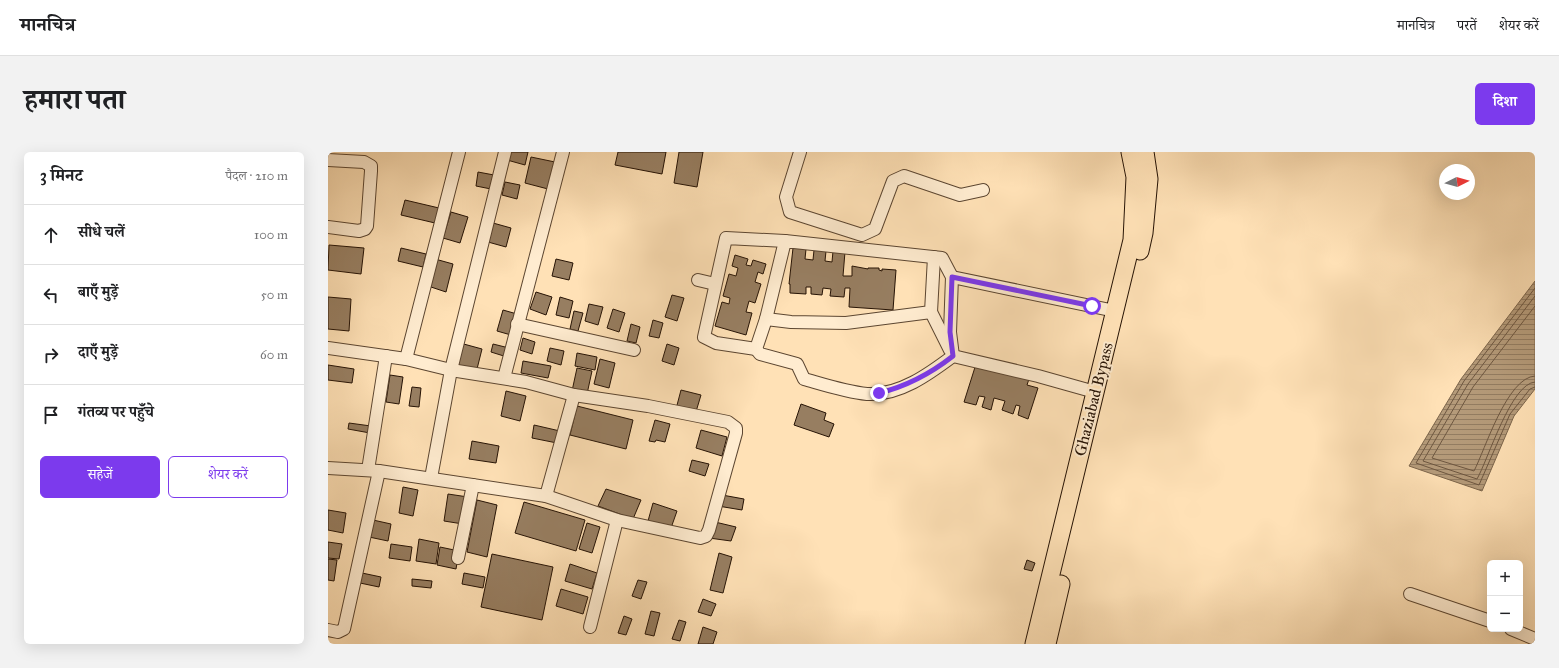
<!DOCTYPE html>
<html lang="hi">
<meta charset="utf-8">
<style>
:root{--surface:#fff;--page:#f2f2f2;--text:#202124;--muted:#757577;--line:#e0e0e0;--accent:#7c3aed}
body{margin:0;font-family:"IM FELL Great Primer","Noto Serif Devanagari",serif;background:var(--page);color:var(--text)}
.controls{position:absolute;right:12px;bottom:12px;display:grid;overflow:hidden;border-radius:6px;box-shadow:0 4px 16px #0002}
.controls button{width:36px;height:36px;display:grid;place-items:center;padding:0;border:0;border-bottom:1px solid var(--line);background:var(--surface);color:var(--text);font:20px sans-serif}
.compass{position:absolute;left:1111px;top:12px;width:36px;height:36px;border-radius:50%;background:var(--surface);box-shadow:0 4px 16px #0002;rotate:84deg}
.stop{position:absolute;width:12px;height:12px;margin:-9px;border:3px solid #7c3aed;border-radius:50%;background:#fff}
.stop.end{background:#7c3aed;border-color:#fff;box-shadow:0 1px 4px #0008}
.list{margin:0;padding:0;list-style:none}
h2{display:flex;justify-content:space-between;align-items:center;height:52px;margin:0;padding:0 16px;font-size:17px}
h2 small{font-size:13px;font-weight:400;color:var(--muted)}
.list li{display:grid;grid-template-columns:26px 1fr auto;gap:12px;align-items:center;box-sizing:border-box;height:60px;padding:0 16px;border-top:1px solid var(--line)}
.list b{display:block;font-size:15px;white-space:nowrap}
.list em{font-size:13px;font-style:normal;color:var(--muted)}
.actions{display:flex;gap:8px;padding:12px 16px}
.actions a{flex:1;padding:9px 0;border:1px solid var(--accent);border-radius:6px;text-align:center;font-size:14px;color:var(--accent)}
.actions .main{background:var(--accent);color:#fff}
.icon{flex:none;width:22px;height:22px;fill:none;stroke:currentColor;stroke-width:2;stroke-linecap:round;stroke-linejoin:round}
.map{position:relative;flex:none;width:1207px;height:492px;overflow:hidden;border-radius:6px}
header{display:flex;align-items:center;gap:24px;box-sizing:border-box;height:56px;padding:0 20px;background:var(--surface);border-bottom:1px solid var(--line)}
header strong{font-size:19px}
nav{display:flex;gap:22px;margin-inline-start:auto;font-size:14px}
.intro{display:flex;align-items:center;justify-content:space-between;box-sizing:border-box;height:96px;padding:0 24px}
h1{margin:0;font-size:28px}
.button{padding:10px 18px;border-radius:6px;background:var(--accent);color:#fff;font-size:14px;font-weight:700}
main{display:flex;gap:24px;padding:0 24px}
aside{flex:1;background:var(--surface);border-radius:6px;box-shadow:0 4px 16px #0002}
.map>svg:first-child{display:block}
.water{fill:url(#water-rules);stroke:#7c654b}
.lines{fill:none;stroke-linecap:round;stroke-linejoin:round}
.shore{stroke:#6e5740;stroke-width:1}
.building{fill:#977e61;stroke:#261305}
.minor-casing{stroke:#5c4631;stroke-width:14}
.highway-casing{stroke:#261305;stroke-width:19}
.minor{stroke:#ffecd0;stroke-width:12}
.highway{stroke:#ffe1b6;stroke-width:17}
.route{stroke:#7c3aed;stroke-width:5}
.labels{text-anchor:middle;stroke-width:4;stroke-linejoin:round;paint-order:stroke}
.street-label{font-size:16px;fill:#261305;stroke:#ffecd0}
</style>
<header>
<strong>मानचित्र</strong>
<nav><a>मानचित्र</a><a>परतें</a><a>शेयर करें</a></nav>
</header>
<div class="intro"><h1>हमारा पता</h1><a class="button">दिशा</a></div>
<main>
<aside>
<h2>3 मिनट<small>पैदल · 210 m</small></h2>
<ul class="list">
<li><svg class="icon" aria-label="ahead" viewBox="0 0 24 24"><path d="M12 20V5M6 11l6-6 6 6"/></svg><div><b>सीधे चलें</b></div><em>100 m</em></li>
<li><svg class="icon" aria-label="left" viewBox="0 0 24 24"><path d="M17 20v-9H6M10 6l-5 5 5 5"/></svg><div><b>बाएँ मुड़ें</b></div><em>50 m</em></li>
<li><svg class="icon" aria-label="right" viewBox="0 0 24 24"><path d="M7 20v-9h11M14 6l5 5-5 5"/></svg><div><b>दाएँ मुड़ें</b></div><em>60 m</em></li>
<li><svg class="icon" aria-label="arrive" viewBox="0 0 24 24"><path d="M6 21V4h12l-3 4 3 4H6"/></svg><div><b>गंतव्य पर पहुँचे</b></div></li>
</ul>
<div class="actions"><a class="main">सहेजें</a><a>शेयर करें</a></div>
</aside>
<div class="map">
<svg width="1207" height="492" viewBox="0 0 1207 492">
<defs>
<pattern id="water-rules" width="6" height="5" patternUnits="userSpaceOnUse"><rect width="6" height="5" fill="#b59b7a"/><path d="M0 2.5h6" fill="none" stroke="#937d62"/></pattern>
</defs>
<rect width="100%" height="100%" fill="#ffe1b6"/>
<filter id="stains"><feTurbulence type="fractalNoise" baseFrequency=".005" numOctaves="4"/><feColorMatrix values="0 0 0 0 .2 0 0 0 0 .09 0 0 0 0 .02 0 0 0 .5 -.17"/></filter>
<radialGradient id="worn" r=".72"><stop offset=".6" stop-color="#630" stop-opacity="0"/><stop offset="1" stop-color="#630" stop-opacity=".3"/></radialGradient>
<!-- water -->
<polygon class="water" points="1207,129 1207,237 1186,264 1154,339 1081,314 1133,227"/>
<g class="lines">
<!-- shore -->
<g class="shore">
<polyline points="1207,136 1136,229 1088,311 1151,333 1182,262 1202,237 1207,235"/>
<path d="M1207 144 1140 232 1095 309 1149 327C1160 308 1183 231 1207 230"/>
<path d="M1207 154 1145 235 1104 306 1146 319C1157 298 1179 225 1207 224"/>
</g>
</g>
<!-- building -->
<g class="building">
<polygon points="181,0 200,0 197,13 179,8"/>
<polygon points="290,0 338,0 334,22 287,13"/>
<polygon points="351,0 375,0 369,35 346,31"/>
<polygon points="203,5 227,10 220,37 197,31"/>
<polygon points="150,20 166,23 163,37 148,34"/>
<polygon points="177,30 192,33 189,47 174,43"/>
<polygon points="77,48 111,56 107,71 73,63"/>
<polygon points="123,60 140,65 132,91 115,86"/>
<polygon points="165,71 183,76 178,95 160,90"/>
<polygon points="1,93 36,96 33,122 0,118"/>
<polygon points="73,96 98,102 95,115 70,109"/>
<polygon points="465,96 478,97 477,107 485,108 486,98 498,99 497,109 504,110 505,99 517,100 515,124 524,124 524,114 540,117 540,116 551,116 551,118 554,119 554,117 568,118 565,158 521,155 522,136 517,136 516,145 502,144 503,137 495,136 494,143 483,142 483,135 478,135 478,142 462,141 462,132 461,132"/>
<polygon points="407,103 420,107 418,113 423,114 425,108 438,112 435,122 430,120 427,130 433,132 427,151 421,149 418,160 424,161 418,183 387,174 394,150 401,152 402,146 395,144 401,122 408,124 410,116 404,114"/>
<polygon points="107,107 125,112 118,140 100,134"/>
<polygon points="228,107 245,111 241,128 224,124"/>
<polygon points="208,140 224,145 218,163 202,157"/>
<polygon points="344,143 356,146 349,169 337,165"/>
<polygon points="0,145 23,147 21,179 0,177"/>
<polygon points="232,145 245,149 241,166 228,163"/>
<polygon points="261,152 275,155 270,173 257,169"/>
<polygon points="285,157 297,161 291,180 279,176"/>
<polygon points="175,158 189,162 183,183 169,179"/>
<polygon points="246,159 255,161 250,179 242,177"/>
<polygon points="325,168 335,171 331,186 321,184"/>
<polygon points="303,172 312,175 308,191 299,189"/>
<polygon points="195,186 207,190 204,202 192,198"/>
<polygon points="132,191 154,197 148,221 126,215"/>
<polygon points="165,192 181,196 179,205 163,200"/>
<polygon points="339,192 351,196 346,213 334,209"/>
<polygon points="222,196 236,199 233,213 219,209"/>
<polygon points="249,201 269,205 267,218 247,214"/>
<polygon points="272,207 287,211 281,236 266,232"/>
<polygon points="195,209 223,214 220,226 193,221"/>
<polygon points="648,212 689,225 689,223 701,227 699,233 710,236 700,267 690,263 692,254 688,253 685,262 674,258 677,249 666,246 663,258 654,255 657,245 651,244 648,253 636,250"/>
<polygon points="0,213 26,217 24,231 0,228"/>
<polygon points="249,216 264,219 259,242 244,239"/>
<polygon points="62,223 75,225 71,252 58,250"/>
<polygon points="84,235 93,236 91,255 81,254"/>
<polygon points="353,238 373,243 367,263 348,257"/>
<polygon points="178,239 198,244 192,269 173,264"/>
<polygon points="473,252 498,261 496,268 506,272 501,285 466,273"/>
<polygon points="249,254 305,268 298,297 242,283"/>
<polygon points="327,268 342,272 337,290 328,288 327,290 321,289"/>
<polygon points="21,271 43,274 42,281 20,277"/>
<polygon points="206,273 232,279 229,291 204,286"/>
<polygon points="373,278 399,285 394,304 368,296"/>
<polygon points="144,289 171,294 168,311 141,307"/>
<polygon points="364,308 381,312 377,324 361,319"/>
<polygon points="75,335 90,338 85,364 71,361"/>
<polygon points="278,337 313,348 305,367 270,354"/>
<polygon points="120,342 140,345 135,372 116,369"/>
<polygon points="394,343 416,347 414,358 390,354"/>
<polygon points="149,348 169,353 159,405 139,400"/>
<polygon points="196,350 257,368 248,399 187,381"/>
<polygon points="325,351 349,359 343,376 320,369"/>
<polygon points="0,358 18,361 15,381 0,378"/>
<polygon points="45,368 63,372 60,389 41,385"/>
<polygon points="387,370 408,375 403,389 381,386"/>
<polygon points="259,371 272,375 264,401 251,397"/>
<polygon points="91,387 111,391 108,412 88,409"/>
<polygon points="0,390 14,392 11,407 0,406"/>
<polygon points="63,392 84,395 82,409 61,406"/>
<polygon points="112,395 131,399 128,417 109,413"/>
<polygon points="391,401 404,405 395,441 382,438"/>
<polygon points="164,402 225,415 214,468 153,455"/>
<polygon points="0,407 9,408 6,429 0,428"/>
<polygon points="699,408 707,411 704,419 696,417"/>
<polygon points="242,412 269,421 264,437 237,429"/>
<polygon points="34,421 53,425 51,435 32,431"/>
<polygon points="136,421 157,425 155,436 134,432"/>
<polygon points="84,427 104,429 103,436 84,434"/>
<polygon points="310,428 319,430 313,447 304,444"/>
<polygon points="233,437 260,445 255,462 228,454"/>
<polygon points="375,447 388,452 383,464 370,460"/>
<polygon points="323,459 332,461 326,484 317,482"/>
<polygon points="296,464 304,467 298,483 290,481"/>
<polygon points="351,468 358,470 352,489 344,487"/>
<polygon points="375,475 389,480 385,492 370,492"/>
</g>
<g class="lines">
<defs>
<g id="minor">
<polyline points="472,0 458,45 462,60 534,83 547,77 565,29 576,24 632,43 655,38"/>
<polyline points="0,8 36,10 43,14 43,19 39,74 37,77 31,79 0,75"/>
<path d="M457 89 614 106 624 125 622 180 625 204C601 222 571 244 539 242 518 240 497 233 476 227L469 212 432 202 428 197 438 167Z"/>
<polyline points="624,125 787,159"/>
<polyline points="370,128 387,132"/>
<polyline points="603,160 622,198"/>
<polyline points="438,167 463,170 518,171 603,160 606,105"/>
<polyline points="189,172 306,198"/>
<polyline points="0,196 78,207 123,218 198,230 246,243 320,254 400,270 408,276 408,281 381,378 378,384 372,386 289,368 218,344 51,319 0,316"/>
<polyline points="428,197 388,191 376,185 398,86 457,89"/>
<polyline points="625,204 710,224 767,240"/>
<polyline points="78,207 131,0"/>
<polyline points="176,226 235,0"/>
<polyline points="40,318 58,204"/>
<polyline points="103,326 123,218 177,0"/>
<polyline points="218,344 246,243"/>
<polyline points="130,406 145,333"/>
<polyline points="1082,442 1162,469"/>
<polyline points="262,475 289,368"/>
<polyline points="1183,477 1207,487"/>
<polyline points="0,478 10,480 16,477 51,319"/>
</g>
<g id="highway">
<polyline points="812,99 816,81 821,27 817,0"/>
<polyline points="706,492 804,88 807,25 802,0"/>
<polyline points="719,492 733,432"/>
</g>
</defs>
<!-- minor casing -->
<use href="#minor" class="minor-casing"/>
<!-- highway casing -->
<use href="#highway" class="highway-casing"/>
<!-- minor -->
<use href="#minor" class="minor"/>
<!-- highway -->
<use href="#highway" class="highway"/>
</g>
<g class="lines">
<!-- route -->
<path class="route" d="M551 241C580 234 602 222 625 204L622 180 624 125 764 154"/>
</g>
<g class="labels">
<!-- street labels -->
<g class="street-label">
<text transform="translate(765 247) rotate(-76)" y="6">Ghaziabad Bypass</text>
</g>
</g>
<rect width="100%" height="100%" filter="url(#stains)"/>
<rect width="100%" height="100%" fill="url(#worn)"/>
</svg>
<div class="controls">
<button>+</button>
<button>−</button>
</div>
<svg class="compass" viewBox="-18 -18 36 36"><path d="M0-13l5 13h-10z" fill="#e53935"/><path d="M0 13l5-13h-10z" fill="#757577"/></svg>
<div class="stop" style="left:764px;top:154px"></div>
<div class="stop end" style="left:551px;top:241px"></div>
</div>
</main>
